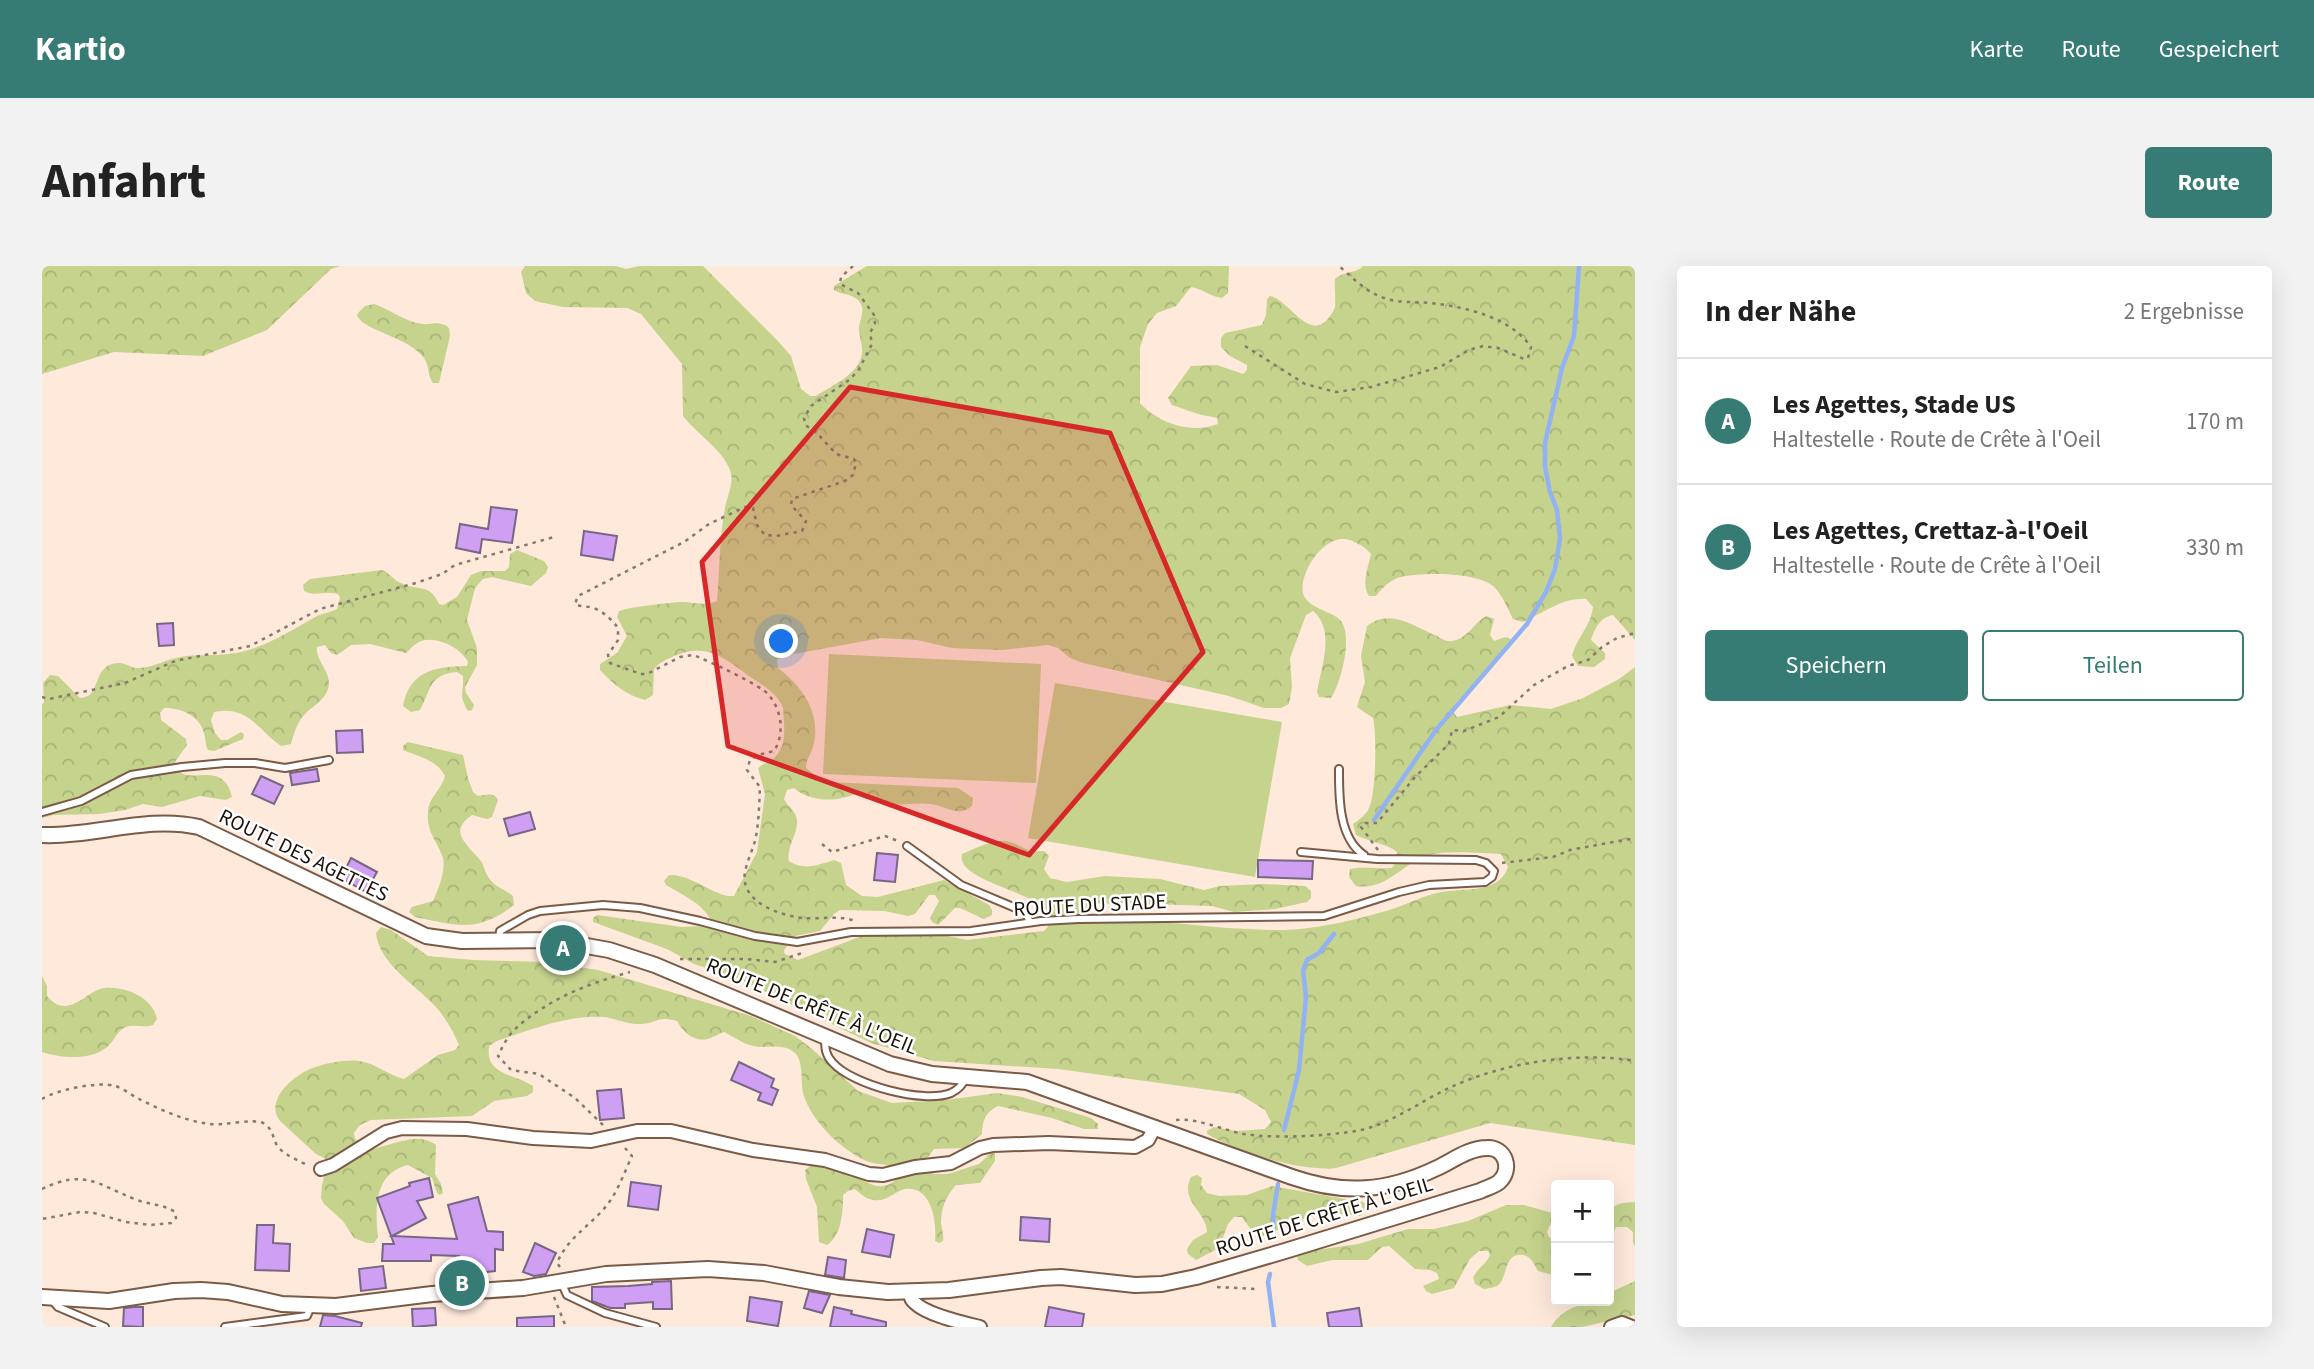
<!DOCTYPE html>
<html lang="de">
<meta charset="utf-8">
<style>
:root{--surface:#fff;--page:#f2f2f2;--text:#222;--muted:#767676;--line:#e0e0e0;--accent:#367c74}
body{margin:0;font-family:"Source Sans 3",sans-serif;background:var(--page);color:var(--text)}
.controls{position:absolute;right:21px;bottom:21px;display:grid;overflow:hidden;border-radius:7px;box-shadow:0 7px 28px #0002}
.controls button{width:63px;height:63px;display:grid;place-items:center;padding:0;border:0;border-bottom:2px solid var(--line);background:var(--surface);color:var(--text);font:35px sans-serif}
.you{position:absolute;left:740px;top:376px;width:24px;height:24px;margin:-18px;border:5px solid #fff;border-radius:50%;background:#1a73e8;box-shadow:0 0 0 10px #1a73e833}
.badge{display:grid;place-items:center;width:46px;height:46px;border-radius:50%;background:var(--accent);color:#fff;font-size:23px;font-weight:700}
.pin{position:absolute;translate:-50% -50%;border:4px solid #fff;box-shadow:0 2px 7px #0006}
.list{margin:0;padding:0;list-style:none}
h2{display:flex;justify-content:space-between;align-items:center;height:91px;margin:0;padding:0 28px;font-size:30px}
h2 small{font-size:23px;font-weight:400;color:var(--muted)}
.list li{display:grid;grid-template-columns:46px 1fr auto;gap:21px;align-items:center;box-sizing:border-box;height:126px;padding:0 28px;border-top:2px solid var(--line)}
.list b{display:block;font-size:26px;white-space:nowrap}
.list p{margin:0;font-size:23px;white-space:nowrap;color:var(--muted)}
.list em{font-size:23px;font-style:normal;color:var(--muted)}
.actions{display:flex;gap:14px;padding:21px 28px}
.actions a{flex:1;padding:16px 0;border:2px solid var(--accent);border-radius:7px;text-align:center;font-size:24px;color:var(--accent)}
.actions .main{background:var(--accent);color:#fff}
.map{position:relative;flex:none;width:1593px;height:1061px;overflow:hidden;border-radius:7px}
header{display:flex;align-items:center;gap:42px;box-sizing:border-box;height:98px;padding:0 35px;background:var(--accent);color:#fff}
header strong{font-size:33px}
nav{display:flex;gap:38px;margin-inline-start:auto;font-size:24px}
.intro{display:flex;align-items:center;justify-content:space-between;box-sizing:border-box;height:168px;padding:0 42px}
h1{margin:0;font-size:49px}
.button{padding:18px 32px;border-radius:7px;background:var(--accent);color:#fff;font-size:24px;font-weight:700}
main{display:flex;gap:42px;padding:0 42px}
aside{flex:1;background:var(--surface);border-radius:7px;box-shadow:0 7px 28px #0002}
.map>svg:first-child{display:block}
.green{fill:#c5d38d}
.forest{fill:url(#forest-crowns)}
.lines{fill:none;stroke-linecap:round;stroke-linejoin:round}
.stream{stroke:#93b2f4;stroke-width:4.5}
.building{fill:#cf9ff3;stroke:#776684;stroke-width:2}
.service-casing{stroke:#795b47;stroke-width:10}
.minor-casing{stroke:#795b47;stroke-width:16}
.tertiary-casing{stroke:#795b47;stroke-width:18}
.path{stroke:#89786e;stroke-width:2.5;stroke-dasharray:3.5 5;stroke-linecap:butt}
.service{stroke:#fff;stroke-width:6}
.minor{stroke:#fff;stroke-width:12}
.tertiary{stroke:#fff;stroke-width:14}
.marked{fill:#d62828;fill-opacity:0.2;stroke:#d62828;stroke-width:5;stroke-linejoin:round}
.labels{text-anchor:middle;stroke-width:5;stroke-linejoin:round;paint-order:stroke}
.street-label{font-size:21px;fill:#1d1109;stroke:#fff}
</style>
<header>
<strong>Kartio</strong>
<nav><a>Karte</a><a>Route</a><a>Gespeichert</a></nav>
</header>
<div class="intro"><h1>Anfahrt</h1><a class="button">Route</a></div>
<main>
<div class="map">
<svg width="1593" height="1061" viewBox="0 0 1593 1061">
<defs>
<pattern id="forest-crowns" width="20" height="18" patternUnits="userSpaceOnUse" patternTransform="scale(1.75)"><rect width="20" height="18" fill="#c5d38d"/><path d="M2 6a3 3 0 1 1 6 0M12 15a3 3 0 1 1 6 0" fill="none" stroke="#a9b478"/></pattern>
</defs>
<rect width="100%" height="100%" fill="#fee9db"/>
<!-- green -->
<g class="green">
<polygon points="787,388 999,398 994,517 781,508"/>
<polygon points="1013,417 1240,456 1213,611 986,572"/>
</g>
<!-- forest -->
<g class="forest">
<polygon points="0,0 298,0 289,3 225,64 161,90 72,86 0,108"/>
<path d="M483 0H574L584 3 598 0H661L735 74 749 90 759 123 768 130H774C789 120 818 108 820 87 821 78 816 69 817 60 819 51 824 42 816 34 808 27 799 29 792 24V20L825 0H1187L1186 27 1180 32C1169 31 1161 23 1149 21L1134 40 1115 47 1106 58 1098 81V137C1117 158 1150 168 1176 158L1175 152 1156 148 1130 139 1126 132 1149 100 1175 99 1201 108 1205 104V99L1188 90 1179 81V72L1183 67 1220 59 1224 49 1225 33 1228 30C1246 33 1265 73 1284 55 1287 52 1292 45 1293 41 1294 32 1292 22 1293 13 1301 5 1314 8 1321 0H1593V374L1571 349C1558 351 1553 362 1549 374L1563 387V393L1552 401 1536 400 1530 390C1535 371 1549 360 1551 341L1544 333C1522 331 1501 347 1481 356L1471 353C1466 343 1460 328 1451 320 1434 306 1381 306 1359 311 1349 313 1340 322 1334 330H1327C1319 318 1326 302 1329 288 1325 282 1310 273 1302 273 1280 272 1257 307 1261 327 1264 342 1291 345 1299 355 1311 371 1299 417 1289 432L1277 431 1275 426C1279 401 1294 364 1271 345L1264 349 1248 392 1250 421 1247 438 1239 442H1222L1187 430 1041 397 1028 392 1016 382 1006 379 960 384 910 382 875 374 839 372 741 390 735 394 736 402C761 421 780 448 771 481 769 488 764 493 764 502L776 511 786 516 916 522 931 532 930 540C916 552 905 540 889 538 874 536 860 540 845 538 836 537 829 530 820 528 814 527 810 530 804 531 788 536 765 534 752 522L745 524 742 533C745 539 750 542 753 548 761 562 743 580 747 595 762 605 776 599 792 594L799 597 804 619 820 630 836 631 902 614 947 639 950 644V649L942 653 918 642H913L896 659 890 656 888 652 897 635 893 629H887L873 648 866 650 842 645 798 644 792 648 778 665 753 670 742 684 743 688 756 694 820 670 895 668 925 674 1002 665C1039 630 911 621 920 588 932 583 951 573 964 575 982 578 979 587 1002 585L1007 590 1002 603 1008 612 1025 616 1063 610 1118 613 1162 624 1178 620 1221 618 1263 620 1269 625V632L1265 636 1233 643 1192 646 1170 640 1078 637 1055 638 1048 643 1046 650C1093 653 1139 658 1185 662 1212 663 1240 666 1266 662 1292 659 1319 652 1344 645 1363 640 1381 629 1400 626 1422 622 1457 628 1466 601L1459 588C1440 587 1404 584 1387 589 1360 597 1345 625 1314 620L1307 611 1308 603C1319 600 1337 603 1350 602L1353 598 1355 586C1344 577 1327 576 1314 569L1311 558C1318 553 1324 549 1327 542 1334 528 1335 468 1331 452L1315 441 1323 416 1319 390 1325 360C1349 342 1370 360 1395 370 1400 373 1404 376 1410 375 1425 373 1432 357 1444 350L1452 353 1448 369 1452 375 1463 371 1469 373 1467 380 1414 437 1411 446 1415 451 1468 439 1509 443 1541 432 1577 413 1593 401V879L1448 857 1294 902C1259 906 1196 886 1165 868V865L1172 861 1194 865 1223 863 1229 856 1223 844 1197 828 1016 803 892 795 829 777 690 710 652 698 625 683 551 656V652L555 649 640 661 660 660 668 653C660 637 639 628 624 619L622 615 627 609C651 608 673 632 692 630L715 586 723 528 716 502C721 498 727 496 731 493 746 481 742 459 741 442 736 428 722 420 710 412 682 392 665 375 630 391 623 394 617 397 612 403L611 429 603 434C584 429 571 418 558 404V398L575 387 585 370 575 351 577 345C593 340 619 338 637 336 650 335 663 341 675 335 678 302 677 270 684 237 687 226 692 215 688 204 680 183 655 168 641 150L640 98 599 48 585 42 521 41 493 35 484 27 479 6Z"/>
<path d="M332 38C348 43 363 56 380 58 390 59 398 54 407 62L408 70 397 117H391C385 109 388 101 382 92 367 73 339 69 320 56L315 50 316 47 323 40Z"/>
<path d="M475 284 502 295 506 301 504 307 489 320 450 311 441 313 433 322 425 354 435 382V399L423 421 424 427 432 439 430 444 426 445C416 428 422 427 421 410L415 406C387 408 389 424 378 444L369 446 361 440C368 404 393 401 425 400L426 396C420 382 392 368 377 376 373 378 368 383 364 387L328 378 309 379 295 389 289 387 283 379 275 381C273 393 287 404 287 417 286 433 272 439 264 447 255 456 252 467 249 478L239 480C215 463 206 439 172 446L169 454 173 467 179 474H185L199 466 202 468 201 473 172 485 166 484C163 478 164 473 162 467 158 450 138 441 122 442L118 447 119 454 144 473 145 479 133 496C134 498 136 504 138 506 150 517 182 495 190 531L184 534 158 530 120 541 101 538 83 544 57 548 12 549 0 552V439L2 436 1 417 8 409 16 410 38 432C61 432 48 398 77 397 84 397 90 403 98 402 113 401 124 393 139 391 154 388 171 390 187 388 218 385 248 365 275 350 282 347 289 346 295 343L298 332 296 328C284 325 272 331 262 325L261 319 268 313 340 304C348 307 351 314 359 317 377 326 387 316 397 338L401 339 415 331 429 309 439 305H463L467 301 468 288Z"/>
<path d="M366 476 421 489 426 512 431 526 436 530C444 529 452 526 456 534L450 551 445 553 430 549C405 566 426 579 438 594 442 598 442 604 445 609 450 620 463 623 471 630L472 639C435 667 416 660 373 651L367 646 370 641 391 635C396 624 404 604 401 592 395 574 384 566 386 545 387 531 400 523 403 510 394 493 377 491 361 484V480Z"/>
<path d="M339 661 349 664 386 690 431 694 503 696 556 704 709 750 753 770 769 782 816 825 850 837 904 834 955 827 980 831 1049 852 1056 858V863H1042L1010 852 956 840C943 847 941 853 940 868L923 882 892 883 884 894 886 906 892 908H906L937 898 950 886 953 888V895L938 917 914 919C904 930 899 942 899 957 900 964 902 968 901 975L897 977 893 975C895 957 890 919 863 923 854 925 847 933 838 934 827 936 820 929 813 923L806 925 801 929C801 945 800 969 785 979L777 976 775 941 764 913 763 904 771 898 807 901C820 915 837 929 855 913L852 902C843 897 832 899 822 894 798 882 773 858 763 833 757 819 763 797 753 787 744 778 729 781 717 781 704 780 694 772 682 766 676 768 671 772 665 773 652 776 641 766 635 755 614 749 615 758 598 758 585 759 574 752 561 751 525 749 488 764 455 775L447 780C443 810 472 807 491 820V826L485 830 452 835 430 850 329 854 318 859 312 867 313 873 331 883C350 879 376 865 394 879L393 908 399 918 401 927 398 929 395 927 390 912 366 899C332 907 333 942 336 971L332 977H325L312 972 301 955 282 938 279 932 280 919 286 894 274 888 238 855C223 836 248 813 264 805 278 798 302 793 317 795 333 797 346 809 362 813L396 789 413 784 417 779C411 765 402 749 391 738 372 718 337 697 334 667Z"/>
<path d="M0 710 5 720V730C10 736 15 740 23 740 38 739 48 724 63 722 84 720 111 732 115 753L111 759C102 762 92 758 84 761 75 764 72 776 65 781 49 795 18 792 0 786Z"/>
<path d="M1155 909 1160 912 1159 919 1165 927 1177 930 1205 929 1230 920 1325 937 1329 939V942L1318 950C1271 943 1262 954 1221 970L1210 965 1200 951H1192L1186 958 1177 982 1154 994 1146 988 1145 983 1151 974 1165 966C1164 945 1137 935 1149 911Z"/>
<path d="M1593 936V981L1591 976V966L1585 961H1574C1567 975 1575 991 1567 1005V942L1580 937Z"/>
<path d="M1464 939H1482L1514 948V959H1508L1505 966 1507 971 1514 974V1010L1496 1005C1492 998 1490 991 1481 989 1463 986 1465 1009 1458 1017 1454 1022 1448 1022 1442 1023L1433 1018 1431 1012C1435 1002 1444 999 1448 989L1446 985H1437L1428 993 1412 1022 1390 1028 1384 1025 1381 1020 1397 1013 1395 1007 1388 1004 1373 1003 1347 980 1340 981 1326 994H1290L1265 1000 1256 994 1255 990 1261 986 1316 978 1366 963H1392L1426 955Z"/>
<path d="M1593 1015V1049L1540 1061H1509C1520 1041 1545 1035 1567 1035V1027Z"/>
</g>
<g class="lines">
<!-- stream -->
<g class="stream">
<polyline points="1332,554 1394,464 1485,358 1504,326 1513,303 1518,273 1515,244 1508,226 1503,201 1503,177 1520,102 1532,70 1537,0"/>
<polyline points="1242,864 1257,804 1264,731 1261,704 1265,694 1277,687 1292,668"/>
<polyline points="1232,971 1231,949 1236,918"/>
<polyline points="1228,1008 1226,1016 1232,1061"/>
</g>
</g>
<!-- building -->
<g class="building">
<polygon points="449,241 475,244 470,277 440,273 438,287 414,282 418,258 446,263"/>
<polygon points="542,265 575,270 571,294 539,289"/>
<polygon points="131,357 132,379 117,380 115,358"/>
<polygon points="320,464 321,486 295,487 294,465"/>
<polygon points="275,503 277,515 250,519 248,507"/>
<polygon points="219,510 241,520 232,538 210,528"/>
<polygon points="488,546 493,563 467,570 462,553"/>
<polygon points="835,587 856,589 853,616 832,614"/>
<polygon points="309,592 335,606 324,626 299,612"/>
<polygon points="1216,594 1271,595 1270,613 1216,611"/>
<polygon points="697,796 732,813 729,821 736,824 730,839 716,834 719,827 689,814"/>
<polygon points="579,823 582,852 558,854 555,825"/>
<polygon points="387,912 391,931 375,935 384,952 350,970 415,973 406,939 436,931 445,965 461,966 461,984 453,983 453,1005 418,1009 417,990 389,989 389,995 340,995 341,978 352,978 335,932 368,920 367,917"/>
<polygon points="589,916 619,920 616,944 586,940"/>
<polygon points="979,951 1008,953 1007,976 978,974"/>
<polygon points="215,959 232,959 231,977 248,978 247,1005 213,1004"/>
<polygon points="825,963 852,969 848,991 820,986"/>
<polygon points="493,977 514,987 504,1008 492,1010 481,1006"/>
<polygon points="786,991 804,994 802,1012 783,1009"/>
<polygon points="341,1000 344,1022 319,1025 317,1003"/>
<polygon points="629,1015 630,1043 611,1043 611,1036 583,1038 583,1042 568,1042 550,1035 550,1021 586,1020 610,1018 610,1016"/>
<polygon points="767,1025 788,1029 780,1047 762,1042"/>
<polygon points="708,1031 740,1036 736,1060 705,1055"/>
<polygon points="93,1041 101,1041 101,1061 81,1060 82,1042"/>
<polygon points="792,1041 810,1045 809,1048 844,1056 844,1061 788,1061"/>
<polygon points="1007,1041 1042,1048 1040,1061 1003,1061"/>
<polygon points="393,1042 394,1059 371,1061 370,1043"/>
<polygon points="1317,1042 1320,1061 1287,1061 1285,1047"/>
<polygon points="281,1049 293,1050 320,1057 319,1061 278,1061"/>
<polygon points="512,1050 512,1061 475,1061 475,1052"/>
</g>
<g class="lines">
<defs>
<g id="service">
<path d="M1297 503C1297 529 1296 572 1322 589"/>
<polyline points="0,546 39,535 89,509 140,501 183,497 213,497 243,502 287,494"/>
<polyline points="865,580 919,619 983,646 988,656"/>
<polyline points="457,674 458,665 486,649 498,645 561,639 598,642 658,655 713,670 755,676 809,666 929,665 999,655 1037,653 1282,650 1357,626 1387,619 1443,616 1450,611 1452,605 1444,597 1434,594 1335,593 1259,586"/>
<path d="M783 773C783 783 784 790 791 797 811 819 882 838 909 827 917 823 920 819 924 812"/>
<polyline points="519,1016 525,1029 563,1047 614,1061"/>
<polyline points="10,1034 16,1041 63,1061"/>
<polyline points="183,1061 265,1050 269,1040"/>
</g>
<g id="minor">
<polyline points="279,903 291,899 344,866 360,862 425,863 491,872 549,875 595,865 629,865 711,884 783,894 827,908 841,909 873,901 909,897 938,882 951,879 1007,877 1093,881 1106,874 1113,861"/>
<path d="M868 1027C869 1032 869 1034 873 1037 885 1049 921 1057 938 1061"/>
<polyline points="1569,1061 1580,1057 1590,1061"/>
</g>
<path id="tertiary" d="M0 569C53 571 105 549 157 561L384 670 420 675 511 674 567 684 613 699 848 798 890 808 985 816 1250 911C1302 929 1345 926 1395 902 1410 895 1427 882 1445 882 1463 881 1471 903 1457 916 1452 920 1444 922 1438 925L1243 985 1154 1011 1120 1018 1093 1019 1019 1011 999 1012 907 1024 846 1026 797 1021 722 1007 666 1003 564 1008 481 1022 390 1028 294 1040 240 1038 186 1026 159 1024 132 1025 67 1035 0 1031"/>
</defs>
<!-- service casing -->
<use href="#service" class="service-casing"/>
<!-- minor casing -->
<use href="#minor" class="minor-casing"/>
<!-- tertiary casing -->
<use href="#tertiary" class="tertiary-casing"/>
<!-- path -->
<g class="path">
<path d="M811 0 799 11 798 18 816 27 832 49 833 57 828 67 830 78 816 105 807 114 769 140 762 152 763 159 774 166 794 188 812 193 814 197 811 209 803 215 750 233 749 239 764 255 760 265 734 270 723 269 715 259 711 242 703 241 667 258 642 276 536 330 533 338C539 341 545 340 552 342 562 346 570 354 576 362V374L566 389 568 397 599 408H605L638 391 651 389C665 394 718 419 726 428 740 444 743 468 732 485L716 489 708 494 705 504 718 521C717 539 717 558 713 575 710 585 705 596 703 606 698 634 732 647 754 651 773 655 795 648 813 655"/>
<path d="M1203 80 1263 118 1294 126 1329 121 1398 101 1427 84 1441 80 1456 82 1482 93 1486 92 1489 81C1470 53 1428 42 1396 38 1379 35 1359 38 1342 32 1324 26 1311 12 1297 0"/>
<polyline points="0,431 7,433 83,417 133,395 208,380 278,343 374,317 400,308 413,299 512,271"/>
<polyline points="780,578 790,586 843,570 856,575"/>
<polyline points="1336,584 1319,561 1324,557 1335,557 1373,511 1407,478 1410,464 1422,465 1457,451 1492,419 1526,400 1546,394 1560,381 1575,372 1593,367"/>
<polyline points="1460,597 1511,591 1528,584 1593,572"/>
<polyline points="638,693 704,693 733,696 760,687"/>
<path d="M0 833C14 824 56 815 73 820 81 822 89 829 97 833 119 844 143 855 168 858 182 860 210 852 221 857 233 863 230 876 238 883 246 891 257 894 266 900"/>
<path d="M1134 854C1157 852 1180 864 1202 868 1235 873 1281 870 1314 865 1347 859 1376 837 1405 823 1458 797 1535 785 1593 795"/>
<path d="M561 859 533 832 497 808 469 804 456 790C460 782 464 773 470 766 503 734 545 718 588 706"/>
<path d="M0 923C43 902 56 919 95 934 108 939 121 938 133 946L134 952 129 957 109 959 84 956 52 947 38 946 0 953"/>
<path d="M518 1001 515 997C526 970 553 957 568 935 577 922 583 905 590 890L583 882"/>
<polyline points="1175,1021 1214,1023"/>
<polyline points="512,1031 524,1061"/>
</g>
<!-- service -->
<use href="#service" class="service"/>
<!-- minor -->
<use href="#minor" class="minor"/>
<!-- tertiary -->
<use href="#tertiary" class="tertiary"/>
</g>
<!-- marked area -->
<path class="marked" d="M808 121 1068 167 1161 386 987 589 686 480 660 296Z"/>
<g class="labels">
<!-- street labels -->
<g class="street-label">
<text transform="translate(262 589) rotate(26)" y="7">ROUTE DES AGETTES</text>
<text transform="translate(1048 639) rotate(-3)" y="7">ROUTE DU STADE</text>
<text transform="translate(770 740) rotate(22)" y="7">ROUTE DE CRÊTE À L'OEIL</text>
<text transform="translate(1282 950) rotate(-17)" y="7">ROUTE DE CRÊTE À L'OEIL</text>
</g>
</g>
</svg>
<div class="controls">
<button>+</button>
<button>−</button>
</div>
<div class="you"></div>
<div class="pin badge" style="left:521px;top:682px">A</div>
<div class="pin badge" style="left:420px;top:1017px">B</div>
</div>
<aside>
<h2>In der Nähe<small>2 Ergebnisse</small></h2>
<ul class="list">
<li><span class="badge">A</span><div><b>Les Agettes, Stade US</b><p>Haltestelle · Route de Crête à l'Oeil</p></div><em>170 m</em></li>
<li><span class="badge">B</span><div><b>Les Agettes, Crettaz-à-l'Oeil</b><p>Haltestelle · Route de Crête à l'Oeil</p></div><em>330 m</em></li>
</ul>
<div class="actions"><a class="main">Speichern</a><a>Teilen</a></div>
</aside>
</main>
